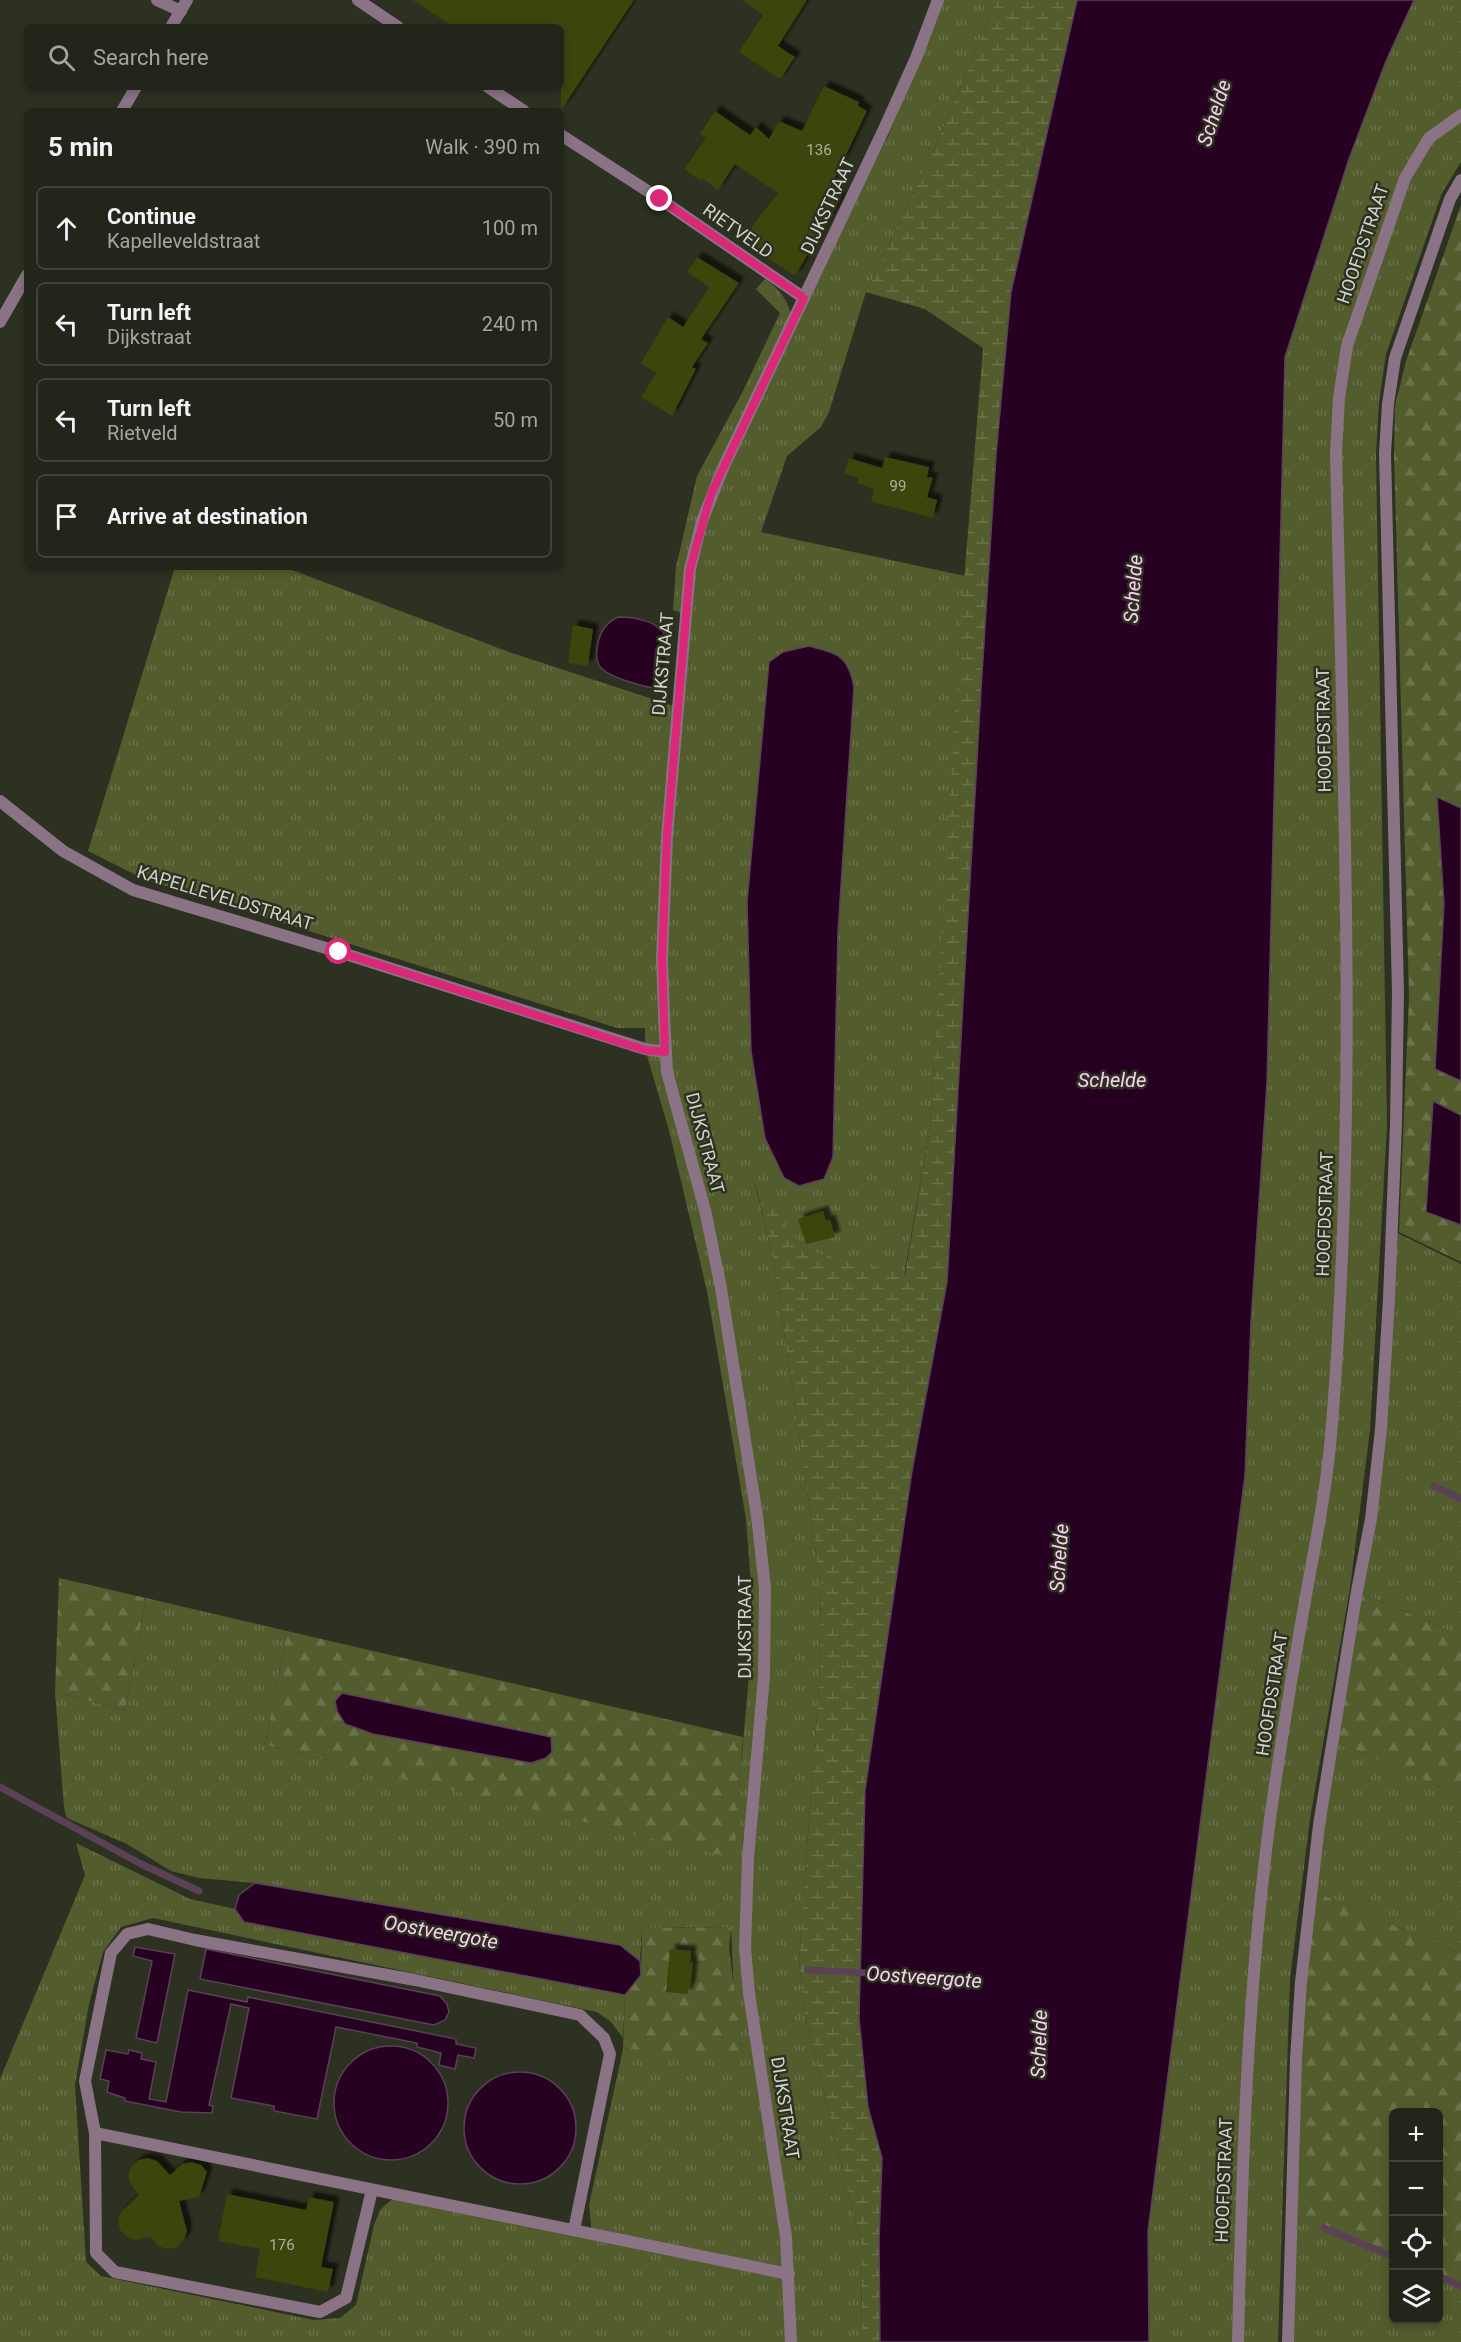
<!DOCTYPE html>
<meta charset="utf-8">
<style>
:root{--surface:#222519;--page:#2a2d22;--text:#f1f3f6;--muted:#a2a5a2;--line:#3f4238}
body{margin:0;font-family:Roboto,sans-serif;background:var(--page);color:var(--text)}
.controls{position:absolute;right:18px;bottom:18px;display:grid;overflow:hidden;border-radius:9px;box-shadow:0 3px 9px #0003}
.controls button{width:54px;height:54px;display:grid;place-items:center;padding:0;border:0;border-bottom:2px solid var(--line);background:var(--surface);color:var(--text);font:30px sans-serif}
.stop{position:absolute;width:18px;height:18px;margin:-14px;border:4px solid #db2777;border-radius:50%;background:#fff}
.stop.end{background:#db2777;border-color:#fff;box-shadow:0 2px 6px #0008}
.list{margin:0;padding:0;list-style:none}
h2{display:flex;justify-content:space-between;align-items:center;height:78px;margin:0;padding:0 24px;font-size:26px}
h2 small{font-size:20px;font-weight:400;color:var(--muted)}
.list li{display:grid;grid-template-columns:39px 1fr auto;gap:18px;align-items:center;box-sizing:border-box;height:84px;margin:0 12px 12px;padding:0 12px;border:2px solid var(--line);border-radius:9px}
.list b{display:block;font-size:22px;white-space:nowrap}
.list p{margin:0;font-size:20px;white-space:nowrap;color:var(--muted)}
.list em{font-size:20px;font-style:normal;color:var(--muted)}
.icon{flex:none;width:33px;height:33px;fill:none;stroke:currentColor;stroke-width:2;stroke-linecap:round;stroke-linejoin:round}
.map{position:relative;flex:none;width:1461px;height:2342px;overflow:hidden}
.search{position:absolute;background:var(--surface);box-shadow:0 3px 9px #0003;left:24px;top:24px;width:540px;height:66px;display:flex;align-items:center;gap:15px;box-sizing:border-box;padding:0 21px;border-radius:9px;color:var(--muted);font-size:22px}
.panel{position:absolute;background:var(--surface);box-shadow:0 3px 9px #0003;left:24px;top:108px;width:540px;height:462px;border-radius:9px}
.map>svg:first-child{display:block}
.grass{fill:url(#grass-tufts)}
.forest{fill:url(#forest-firs)}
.wetland{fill:url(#wetland-marsh)}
.water{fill:#270122;stroke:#5a4155;stroke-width:1.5}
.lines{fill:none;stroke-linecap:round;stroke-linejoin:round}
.stream{stroke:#5a4155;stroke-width:7}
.building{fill:#3c4507;filter:url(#shadow)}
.lane{stroke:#897384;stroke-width:12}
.street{stroke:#897384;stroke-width:12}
.route{stroke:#db2777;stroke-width:8}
.labels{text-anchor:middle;stroke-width:5;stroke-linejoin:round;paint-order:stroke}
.number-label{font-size:15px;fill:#acb19a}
.street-label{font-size:18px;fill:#d2d5cb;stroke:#2d3121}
.water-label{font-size:20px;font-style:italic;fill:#fcd0f2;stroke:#2d3121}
</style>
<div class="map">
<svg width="1461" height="2342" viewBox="0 0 1461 2342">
<defs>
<pattern id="grass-tufts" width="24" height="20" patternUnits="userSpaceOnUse" patternTransform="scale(1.5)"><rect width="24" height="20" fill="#535c2d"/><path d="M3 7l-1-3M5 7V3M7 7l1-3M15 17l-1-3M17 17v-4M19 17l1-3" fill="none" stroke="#6b724a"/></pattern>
<pattern id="forest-firs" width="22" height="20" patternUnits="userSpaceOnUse" patternTransform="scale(1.5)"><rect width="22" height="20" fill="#535c2d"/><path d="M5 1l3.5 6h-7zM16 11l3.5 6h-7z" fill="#6b724a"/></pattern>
<pattern id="wetland-marsh" width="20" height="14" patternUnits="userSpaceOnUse" patternTransform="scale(1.5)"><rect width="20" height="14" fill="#535c2d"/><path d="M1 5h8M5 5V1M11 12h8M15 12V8" fill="none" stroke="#6b724a"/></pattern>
<filter id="shadow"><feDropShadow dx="5.5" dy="-5.5" stdDeviation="1.5" flood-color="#0009"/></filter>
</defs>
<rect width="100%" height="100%" fill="#2d3121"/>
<!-- grass -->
<g class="grass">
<path d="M943 0H997L933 152 866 292 829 412 821 427 787 456 761 532 965 576 930 1128 904 1276 804 1250 755 1183 774 1263 821 1587 819 1685 799 1959 805 2016 861 2243 862 2342H0V2079L85 1875 76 1843 190 1899 235 1909 244 1922 625 1995 623 2038 611 2022 597 2012 153 1918 121 1927 103 1952 89 2004 75 2085 86 2262 101 2276 314 2320 340 2318 356 2305 374 2225 380 2210 397 2195 592 2234 589 2205 623 2049 743 2054 734 1994 731 1927 642 1928 640 1961 620 1945 255 1883 199 1878 171 1871 127 1844 67 1818 64 1808 55 1692 125 1710 146 1598 287 1631 265 1745 733 1857 749 1675 752 1596 746 1519 707 1291 669 1130 645 1049V1028H617L144 879 88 851 175 567H284L509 652 677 707 685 614 673 610 676 567 697 476 743 391 780 313 756 289 765 279C779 289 786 297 791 314L804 298 888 136 920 61Z"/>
<polygon points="1414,0 1461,0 1461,162 1442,193 1386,354 1379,402 1376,453 1387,1125 1370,1430 1350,1588 1310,1819 1290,1979 1278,2342 1149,2342 1148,2231 1245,1475 1251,1322 1267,1083 1285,357 1349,159 1386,61"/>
<polygon points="1391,1230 1461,1264 1461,1636 1357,1591 1371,1519"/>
<polygon points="1333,1740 1461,1796 1461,1954 1311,1890"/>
<polygon points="1290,2217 1393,2256 1394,2320 1438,2320 1439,2273 1461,2282 1461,2342 1288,2342"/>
</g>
<!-- forest -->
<g class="forest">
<polygon points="1461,205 1461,808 1437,798 1444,904 1435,1069 1461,1081 1461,1115 1433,1102 1426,1212 1461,1225 1461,1262 1399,1232 1409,996 1394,455 1395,406 1406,361"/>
<polygon points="59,1578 146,1598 125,1710 55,1692"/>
<polygon points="1357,1591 1461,1636 1461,1796 1333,1740"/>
<polygon points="287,1631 743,1737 734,1858 265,1745"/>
<polygon points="1311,1890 1461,1954 1461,2282 1439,2273 1438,2112 1394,2112 1393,2256 1290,2217"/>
<polygon points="731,1927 729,1949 743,2055 623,2049 625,1995 641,1975 642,1928"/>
</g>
<!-- wetland -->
<polygon class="wetland" points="997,0 1077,0 1011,292 996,455 981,690 947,1282 912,1471 865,1790 859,2018 868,2107 882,2158 879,2241 880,2342 862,2342 861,2243 805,2016 799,1959 819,1685 821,1587 774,1263 755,1181 804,1250 905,1275 930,1128 961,617 983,348 925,309 866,292 933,152"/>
<!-- water -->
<g class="water">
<polygon points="1077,0 1414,0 1386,61 1349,159 1285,357 1267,1083 1251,1322 1245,1475 1148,2231 1149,2342 880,2342 879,2241 882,2158 868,2107 859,2018 865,1790 912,1471 947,1282 981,690 996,455 1011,292"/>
<path d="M618 617C634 617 662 621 667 640 670 653 664 667 669 681L664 688C651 690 605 677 599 665 595 658 597 650 598 642 601 630 607 622 618 617Z"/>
<path d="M809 646C838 654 848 655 854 687L838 932 833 1157 824 1179 799 1186 784 1178 765 1138 751 1051 747 902 769 662 783 652Z"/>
<polygon points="1437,797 1461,808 1461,1081 1435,1069 1444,904"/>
<polygon points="1433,1101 1461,1115 1461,1225 1426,1212"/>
<polygon points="342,1693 551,1737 552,1752 546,1758 531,1763 373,1734 345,1724 337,1711 335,1701"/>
<polygon points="255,1883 620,1945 640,1961 641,1975 625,1995 244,1922 235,1909 239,1895"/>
<polygon points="135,1947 175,1954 157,2043 136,2038 152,1961 133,1956"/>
<polygon points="206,1949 440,1996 447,2004 449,2012 445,2020 434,2025 200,1979"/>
<polygon points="188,1990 247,2002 248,1997 456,2039 456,2044 476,2048 474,2058 458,2055 455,2069 439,2065 441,2053 417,2047 417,2043 336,2027 317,2119 274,2111 274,2106 231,2098 249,2008 231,2004 209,2105 213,2106 212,2113 181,2112 125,2101 125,2098 107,2092 109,2081 100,2079 106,2050 128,2054 129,2050 142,2053 141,2059 156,2062 149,2099 166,2102"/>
<circle cx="391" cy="2103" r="57"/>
<circle cx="520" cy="2128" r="56"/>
</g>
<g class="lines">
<!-- stream -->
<g class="stream">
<polyline points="1434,1486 1461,1499"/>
<polyline points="0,1787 141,1864 199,1891"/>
<polyline points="808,1970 868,1973"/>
<polyline points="1324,2228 1394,2257"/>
<polyline points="1438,2276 1461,2286"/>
</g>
</g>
<!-- building -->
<g class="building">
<polygon points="413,0 634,0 561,110 561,27 454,27"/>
<polygon points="742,0 807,0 778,46 795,57 780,79 739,52 763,15"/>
<polygon points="824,86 859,102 858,106 867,111 829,190 841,198 795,276 741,240 778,193 735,164 718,190 703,179 701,181 684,169 706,138 700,134 715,111 750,135 756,127 769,139 779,121 802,131"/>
<polygon points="697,257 739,283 701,339 708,343 692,367 696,369 672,416 641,397 656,373 641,363 668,317 683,327 709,287 687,272"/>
<polygon points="885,457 929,467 927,477 933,478 927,497 937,500 933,518 871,501 874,489 857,483 859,478 844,473 849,458 882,468"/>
<polygon points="573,625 593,629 588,666 568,663"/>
<polygon points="823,1211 826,1221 830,1220 835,1237 806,1244 798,1219"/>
<polygon points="670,1949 691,1951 690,1962 693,1962 690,1989 688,1989 688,1994 666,1992"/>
<polygon points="148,2158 157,2161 170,2175 182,2164 191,2162 201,2165 207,2172 199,2197 179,2201 187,2231 184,2240 177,2247 167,2249 158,2246 150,2237 136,2240 127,2237 120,2230 118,2221 121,2212 139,2195 131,2185 128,2176 131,2167 138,2160"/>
<polygon points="227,2194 306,2210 309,2197 334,2202 321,2267 333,2269 328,2292 255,2277 260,2249 218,2241"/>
</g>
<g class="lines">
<!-- lane -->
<g class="lane">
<polyline points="95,2133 85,2081 111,1953 127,1934 148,1929 195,1940 415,1980 580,2015 604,2038 610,2054 574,2230"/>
<polyline points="372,2190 346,2298 320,2312 115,2272 96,2253 95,2133 789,2274"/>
</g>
<!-- street -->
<g class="street">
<polyline points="157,0 181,11"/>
<polyline points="358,0 398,27"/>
<polyline points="171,27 187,0"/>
<polyline points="488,87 524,111"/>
<polyline points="122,111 136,87"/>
<polyline points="561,135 660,199 804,298"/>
<polyline points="0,322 27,275"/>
<polyline points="0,801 63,851 133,890 339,952 645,1049 665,1052"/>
<polyline points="791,2342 786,2237 749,1993 745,1948 748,1859 764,1676 765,1588 757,1516 721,1288 705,1210 667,1072 664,1015 662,959 667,836 690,569 702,521 723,468 884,129 916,58 938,0"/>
<path d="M1238 2342C1242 2166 1247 1994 1270 1819 1281 1741 1294 1662 1308 1584 1318 1531 1328 1478 1332 1424 1358 1100 1343 776 1336 452L1339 398 1347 346 1405 178 1429 138 1461 115"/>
<polyline points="1288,2342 1296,2059 1301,1982 1319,1825 1357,1591 1371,1519 1381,1429 1389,1299 1396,1124 1398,992 1385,453 1388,404 1395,358 1450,199 1461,180"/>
</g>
</g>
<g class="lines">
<!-- route -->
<polyline class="route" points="339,952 645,1050 665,1052 662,958 667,836 690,569 711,494 804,298 660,199"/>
</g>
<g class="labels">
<!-- number labels -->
<g class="number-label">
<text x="819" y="155">136</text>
<text x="898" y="491">99</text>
<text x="282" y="2250">176</text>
</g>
<!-- street labels -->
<g class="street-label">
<text transform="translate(828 206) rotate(-65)" y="6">DIJKSTRAAT</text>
<text transform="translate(738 231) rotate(35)" y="6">RIETVELD</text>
<text transform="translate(1363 244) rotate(-71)" y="6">HOOFDSTRAAT</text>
<text transform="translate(663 664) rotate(-85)" y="6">DIJKSTRAAT</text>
<text transform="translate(1324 730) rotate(-91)" y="6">HOOFDSTRAAT</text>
<text transform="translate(225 898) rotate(17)" y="6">KAPELLEVELDSTRAAT</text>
<text transform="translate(705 1143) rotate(75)" y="6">DIJKSTRAAT</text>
<text transform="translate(1325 1214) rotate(-88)" y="6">HOOFDSTRAAT</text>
<text transform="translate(745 1627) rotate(-90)" y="6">DIJKSTRAAT</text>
<text transform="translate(1272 1694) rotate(-81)" y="6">HOOFDSTRAAT</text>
<text transform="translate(785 2108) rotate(81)" y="6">DIJKSTRAAT</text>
<text transform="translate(1224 2180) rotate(-88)" y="6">HOOFDSTRAAT</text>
</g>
<!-- water labels -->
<g class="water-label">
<text transform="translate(1214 113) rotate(-72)" y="7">Schelde</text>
<text transform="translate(1133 589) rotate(-86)" y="7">Schelde</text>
<text x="1112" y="1087">Schelde</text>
<text transform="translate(1059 1558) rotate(-86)" y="7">Schelde</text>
<text transform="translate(441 1932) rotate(10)" y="7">Oostveergote</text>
<text transform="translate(924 1977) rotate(4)" y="7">Oostveergote</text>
<text transform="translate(1039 2044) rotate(-88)" y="7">Schelde</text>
</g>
</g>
</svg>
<div class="controls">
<button>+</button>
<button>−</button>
<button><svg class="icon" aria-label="locate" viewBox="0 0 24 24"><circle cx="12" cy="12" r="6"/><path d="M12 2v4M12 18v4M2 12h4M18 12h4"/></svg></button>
<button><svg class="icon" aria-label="layers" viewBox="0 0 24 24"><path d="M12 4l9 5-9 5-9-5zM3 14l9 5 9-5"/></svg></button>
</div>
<div class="stop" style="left:339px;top:952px"></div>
<div class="stop end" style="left:660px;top:199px"></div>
<div class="search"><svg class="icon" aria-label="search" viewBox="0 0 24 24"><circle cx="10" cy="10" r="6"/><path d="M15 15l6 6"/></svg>Search here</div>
<section class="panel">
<h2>5 min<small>Walk · 390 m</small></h2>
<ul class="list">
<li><svg class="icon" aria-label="ahead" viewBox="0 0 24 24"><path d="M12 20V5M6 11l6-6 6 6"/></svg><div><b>Continue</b><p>Kapelleveldstraat</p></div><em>100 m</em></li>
<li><svg class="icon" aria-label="left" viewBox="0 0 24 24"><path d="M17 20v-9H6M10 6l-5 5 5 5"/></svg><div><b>Turn left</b><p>Dijkstraat</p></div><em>240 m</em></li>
<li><svg class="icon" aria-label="left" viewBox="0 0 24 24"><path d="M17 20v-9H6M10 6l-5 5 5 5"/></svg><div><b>Turn left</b><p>Rietveld</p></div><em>50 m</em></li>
<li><svg class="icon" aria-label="arrive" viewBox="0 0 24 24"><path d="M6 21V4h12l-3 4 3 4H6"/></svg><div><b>Arrive at destination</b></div></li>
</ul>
</section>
</div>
